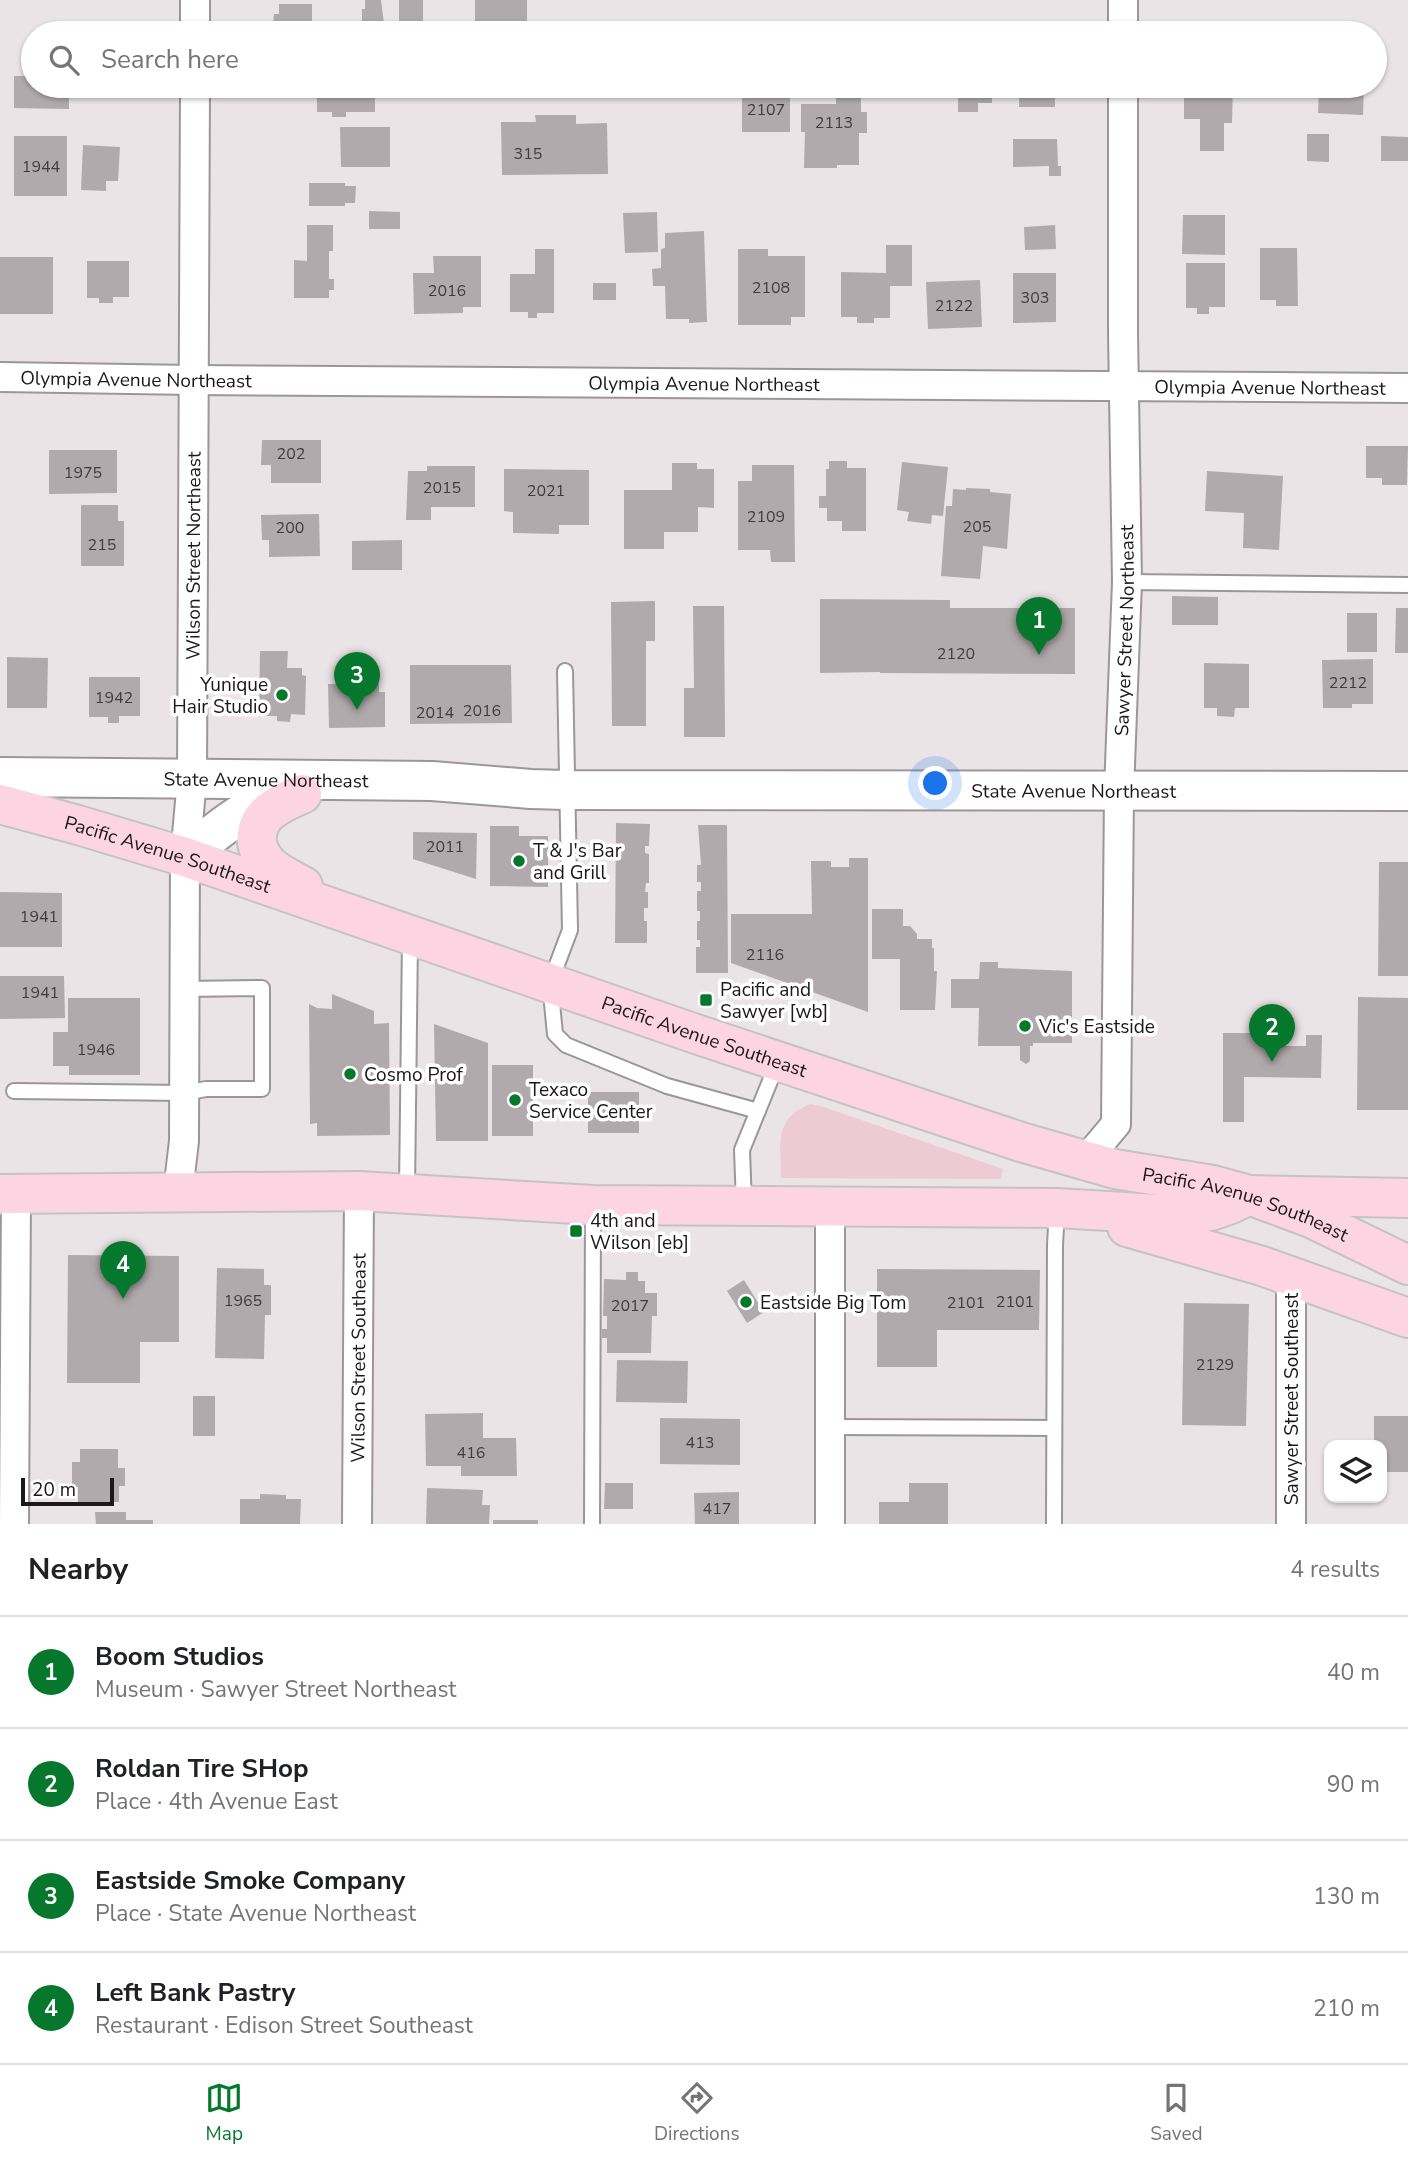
<!DOCTYPE html>
<meta charset="utf-8">
<style>
:root{--surface:#fff;--page:#f2f2f2;--text:#202124;--muted:#757577;--line:#e0e0e0;--accent:#06782d}
body{margin:0;font-family:"Nunito Sans",sans-serif;background:var(--page);color:var(--text)}
.controls{position:absolute;right:21px;bottom:21px;display:grid;overflow:hidden;border-radius:14px;box-shadow:0 2px 5px #0004}
.controls button{width:63px;height:63px;display:grid;place-items:center;padding:0;border:0;border-bottom:2px solid var(--line);background:var(--surface);color:var(--text);font:35px sans-serif}
.scale{position:absolute;left:21px;bottom:18px;width:93px;box-sizing:border-box;padding-left:7px;border:4px solid #1b1819;border-top:0;font-size:19px;line-height:24px;white-space:nowrap;color:#1b1819;-webkit-text-stroke:5px #fff;paint-order:stroke}
.you{position:absolute;left:936px;top:784px;width:24px;height:24px;margin:-18px;border:5px solid #fff;border-radius:50%;background:#1a73e8;box-shadow:0 0 0 10px #1a73e833}
.badge{display:grid;place-items:center;width:46px;height:46px;border-radius:50%;background:var(--accent);color:#fff;font-size:23px;font-weight:700}
.pin{position:absolute;translate:-50% -58px;filter:drop-shadow(0 2px 4px #0008)}
.pin::after{content:'';position:absolute;top:37px;width:24px;height:21px;background:inherit;clip-path:polygon(0 0,100% 0,50% 100%)}
.list{margin:0;padding:0;list-style:none}
h2{display:flex;justify-content:space-between;align-items:center;height:91px;margin:0;padding:0 28px;font-size:30px}
h2 small{font-size:23px;font-weight:400;color:var(--muted)}
.list li{display:grid;grid-template-columns:46px 1fr auto;gap:21px;align-items:center;box-sizing:border-box;height:112px;padding:0 28px;border-top:2px solid var(--line)}
.list b{display:block;font-size:26px;white-space:nowrap}
.list p{margin:0;font-size:23px;white-space:nowrap;color:var(--muted)}
.list em{font-size:23px;font-style:normal;color:var(--muted)}
.icon{flex:none;width:38px;height:38px;fill:none;stroke:currentColor;stroke-width:2;stroke-linecap:round;stroke-linejoin:round}
.map{position:relative;flex:none;width:1408px;height:1524px;overflow:hidden}
.search{position:absolute;background:var(--surface);box-shadow:0 2px 5px #0004;left:21px;right:21px;top:21px;height:77px;display:flex;align-items:center;gap:18px;box-sizing:border-box;padding:0 24px;border-radius:38px;color:var(--muted);font-size:26px}
.sheet{height:539px;background:var(--surface)}
nav{display:flex;justify-content:space-around;align-items:center;box-sizing:border-box;height:98px;border-top:2px solid var(--line);background:var(--surface);font-size:19px;color:var(--muted)}
nav a{display:grid;justify-items:center;gap:4px}
nav .on{color:var(--accent)}
.map>svg:first-child{display:block}
.green{fill:#edcbd5}
.building{fill:#b1aaac}
.lines{fill:none;stroke-linecap:round;stroke-linejoin:round}
.lane-casing{stroke:#9d9698;stroke-width:18}
.street-casing{stroke:#9d9698;stroke-width:32}
.secondary-casing{stroke:#9d9698;stroke-width:42}
.primary-casing{stroke:#c4c3c3;stroke-width:42}
.lane{stroke:#fff;stroke-width:14}
.street{stroke:#fff;stroke-width:28}
.secondary{stroke:#fff;stroke-width:38}
.primary{stroke:#fdd5e2;stroke-width:38}
.poi-dot{fill:#06782d;stroke:#fff;stroke-width:2.5}
.labels{text-anchor:middle;stroke-width:7;stroke-linejoin:round;paint-order:stroke}
.number-label{font-size:16px;fill:#403c3e}
.street-label{font-size:19px;fill:#1b1819;stroke:#fff}
.poi-label{font-size:19px;fill:#1b1819;stroke:#fff;text-anchor:start}
</style>
<div class="map">
<svg width="1408" height="1524" viewBox="0 0 1408 1524">
<rect width="100%" height="100%" fill="#ebe4e6"/>
<!-- green -->
<path class="green" d="M810 1104 821 1106 1003 1169 1001 1179 781 1178C781 1144 773 1119 810 1104Z"/>
<!-- building -->
<g class="building">
<polygon points="365,0 381,0 384,24 362,24 362,9 365,9"/>
<rect x="399" y="0" width="24" height="31"/>
<rect x="475" y="0" width="52" height="30"/>
<polygon points="279,4 312,4 312,33 279,31 279,25 273,25 274,14 279,14"/>
<rect x="337" y="22" width="22" height="11"/>
<rect x="70" y="25" width="24" height="8"/>
<rect x="924" y="29" width="61" height="4"/>
<polygon points="14,76 33,76 33,86 104,86 104,91 69,90 69,109 14,108"/>
<polygon points="317,86 375,86 375,112 346,112 346,117 332,117 332,112 317,112"/>
<rect x="742" y="86" width="48" height="46"/>
<polygon points="836,86 861,86 861,112 867,112 867,133 859,133 859,165 837,165 837,168 804,168 805,132 801,132 801,104 836,104"/>
<polygon points="958,86 992,86 992,103 978,103 978,112 958,112"/>
<polygon points="1019,86 1063,86 1063,91 1055,91 1055,107 1019,107"/>
<polygon points="1184,86 1233,86 1232,123 1224,123 1224,151 1200,151 1200,119 1184,119"/>
<polygon points="1319,86 1364,86 1363,115 1318,113"/>
<polygon points="535,115 576,115 576,124 607,123 608,174 502,175 501,122 536,122"/>
<polygon points="340,127 390,127 390,167 341,167"/>
<polygon points="1307,134 1329,134 1329,162 1307,161"/>
<rect x="14" y="136" width="53" height="60"/>
<polygon points="1381,136 1408,137 1408,161 1381,161"/>
<polygon points="1013,139 1057,139 1058,166 1061,166 1061,176 1049,176 1049,166 1013,167"/>
<polygon points="83,145 120,147 118,181 106,181 106,191 81,190"/>
<polygon points="309,183 345,183 345,186 356,186 355,203 345,203 345,206 309,206"/>
<polygon points="369,211 400,212 400,229 369,229"/>
<polygon points="657,212 658,252 625,253 623,213"/>
<polygon points="1183,215 1225,215 1225,255 1182,254"/>
<polygon points="307,225 333,225 333,251 329,251 329,279 334,279 334,290 329,290 329,298 294,298 294,260 307,261"/>
<polygon points="1055,225 1056,249 1025,250 1024,227"/>
<polygon points="704,231 707,322 689,323 689,319 666,319 665,286 653,286 652,269 661,268 661,249 665,248 665,233"/>
<polygon points="886,245 912,245 912,286 890,286 890,318 874,318 874,323 857,323 857,317 841,317 841,272 886,273"/>
<polygon points="1260,248 1297,248 1298,306 1276,306 1276,300 1260,300"/>
<polygon points="535,249 554,249 554,313 537,313 537,318 528,318 528,312 510,312 510,274 535,274"/>
<polygon points="738,249 768,249 768,256 805,256 805,317 791,317 791,325 738,325"/>
<polygon points="433,256 481,256 481,307 463,307 463,313 414,314 413,273 434,273"/>
<rect x="0" y="257" width="53" height="57"/>
<polygon points="87,261 129,261 129,297 113,297 113,303 99,303 99,298 87,298"/>
<polygon points="1186,263 1225,263 1225,307 1209,307 1209,314 1197,314 1197,308 1186,308"/>
<polygon points="1013,273 1056,273 1056,322 1013,323"/>
<polygon points="980,280 982,327 928,329 926,282"/>
<rect x="593" y="283" width="23" height="17"/>
<polygon points="262,440 321,440 321,483 271,483 271,465 261,465"/>
<polygon points="1366,446 1408,446 1407,485 1382,485 1382,478 1366,478"/>
<polygon points="49,450 117,450 117,493 49,494"/>
<polygon points="829,461 847,461 847,468 866,468 866,531 842,531 842,521 827,521 827,508 819,508 819,496 826,496 826,469 829,469"/>
<polygon points="902,462 948,467 943,516 932,515 931,524 907,521 909,512 897,510"/>
<polygon points="672,463 697,463 697,469 714,469 714,508 698,507 698,532 664,532 664,549 624,549 624,490 672,490"/>
<polygon points="752,465 794,465 795,562 771,562 770,550 738,550 738,481 752,481"/>
<polygon points="427,466 475,466 475,507 431,507 431,520 406,520 408,471 427,471"/>
<polygon points="504,469 589,470 589,525 559,525 559,534 513,533 513,512 504,511"/>
<polygon points="1207,471 1283,476 1279,550 1243,548 1244,513 1205,511"/>
<polygon points="966,488 990,489 990,492 1011,494 1007,549 983,546 980,579 941,576 946,506 952,506 953,489 966,490"/>
<polygon points="81,505 118,505 118,521 124,521 124,566 81,566"/>
<polygon points="319,514 320,556 269,557 269,540 262,540 261,515"/>
<polygon points="402,540 402,570 352,570 352,541"/>
<polygon points="1172,596 1218,597 1218,625 1172,625"/>
<polygon points="820,599 950,600 950,608 1075,608 1075,674 880,673 880,672 820,673"/>
<polygon points="655,601 655,641 646,641 646,726 612,726 611,602"/>
<polygon points="693,606 724,606 725,737 684,737 684,688 694,688"/>
<polygon points="1396,608 1408,608 1408,653 1395,653"/>
<rect x="1347" y="613" width="30" height="39"/>
<polygon points="260,651 288,651 287,668 302,668 302,675 306,676 305,715 291,714 290,722 277,721 277,716 259,716"/>
<polygon points="7,657 48,658 47,708 7,708"/>
<polygon points="1373,659 1373,704 1352,704 1352,708 1323,708 1322,660"/>
<polygon points="1204,663 1249,664 1249,708 1235,708 1234,717 1217,716 1217,708 1204,708"/>
<polygon points="410,665 511,665 512,723 410,724"/>
<polygon points="89,677 140,677 140,716 119,716 119,723 108,723 108,717 89,717"/>
<polygon points="328,684 379,684 379,692 385,692 385,727 329,728"/>
<polygon points="616,823 650,824 649,846 645,846 645,853 649,854 649,883 646,883 645,892 648,892 648,908 644,908 644,921 647,921 647,943 615,943"/>
<polygon points="698,825 727,825 728,973 696,973 696,947 700,947 700,940 697,940 697,921 700,921 700,911 697,911 697,891 701,891 701,882 697,882 697,865 701,865"/>
<polygon points="490,826 519,826 519,836 548,836 548,887 490,886"/>
<polygon points="413,832 477,833 476,879 413,859"/>
<polygon points="849,858 868,858 868,1012 731,963 731,914 812,914 811,861 831,861 831,867 849,867"/>
<polygon points="1379,862 1408,862 1408,976 1378,976"/>
<polygon points="0,892 62,893 62,947 0,947"/>
<polygon points="872,909 903,909 903,926 910,926 917,934 917,939 932,939 932,948 934,948 934,971 937,971 935,1010 900,1010 900,959 872,959"/>
<polygon points="980,962 998,962 998,968 1072,971 1072,1043 1033,1043 1033,1046 1030,1046 1030,1061 1026,1064 1020,1060 1020,1046 978,1046 979,1008 951,1008 951,979 979,979"/>
<polygon points="0,976 64,976 65,1018 0,1019"/>
<polygon points="332,994 374,1011 374,1024 389,1023 390,1135 317,1136 317,1123 310,1124 309,1004 317,1008 332,1009"/>
<polygon points="1358,997 1408,998 1408,1110 1357,1110"/>
<polygon points="68,998 140,998 140,1075 69,1075 69,1066 53,1066 53,1032 68,1032"/>
<polygon points="1255,1016 1273,1016 1273,1046 1306,1046 1306,1035 1322,1035 1321,1078 1244,1077 1244,1122 1223,1122 1223,1033 1255,1033"/>
<polygon points="434,1024 488,1043 488,1141 436,1141"/>
<rect x="492" y="1065" width="41" height="71"/>
<rect x="588" y="1092" width="51" height="41"/>
<polygon points="68,1255 179,1256 179,1342 140,1342 140,1383 67,1383"/>
<polygon points="217,1268 264,1269 264,1285 271,1285 271,1315 265,1315 264,1359 215,1358"/>
<polygon points="877,1269 1040,1270 1039,1330 937,1330 937,1367 877,1367"/>
<polygon points="626,1272 638,1272 638,1281 645,1281 645,1293 657,1293 657,1316 652,1316 651,1353 607,1353 607,1338 602,1338 602,1329 607,1329 607,1316 603,1316 604,1279 626,1280"/>
<polygon points="744,1280 764,1312 747,1323 727,1291"/>
<polygon points="1184,1303 1249,1304 1246,1426 1182,1425"/>
<polygon points="617,1360 688,1361 687,1403 616,1402"/>
<rect x="193" y="1396" width="22" height="40"/>
<polygon points="483,1413 483,1438 516,1438 517,1476 461,1476 461,1466 426,1466 425,1414"/>
<polygon points="1374,1416 1408,1416 1408,1472 1382,1472 1382,1445 1374,1445"/>
<polygon points="660,1418 740,1419 740,1465 660,1464"/>
<polygon points="80,1449 118,1449 118,1468 125,1468 125,1486 119,1486 119,1502 78,1502 78,1487 72,1487 72,1462 80,1462"/>
<polygon points="605,1483 633,1483 633,1509 604,1509"/>
<polygon points="909,1483 948,1483 948,1524 879,1524 879,1502 909,1502"/>
<polygon points="427,1488 483,1490 482,1505 490,1505 489,1524 426,1524"/>
<polygon points="739,1492 739,1524 695,1524 694,1493"/>
<polygon points="260,1494 286,1495 286,1499 301,1499 300,1524 240,1524 240,1499 260,1499"/>
<polygon points="95,1512 126,1512 126,1520 153,1520 153,1524 96,1524"/>
<rect x="493" y="1520" width="45" height="4"/>
</g>
<g class="lines">
<defs>
<g id="lane">
<polyline points="1127,582 1408,585"/>
<polyline points="565,671 570,930 550,983 555,1034 566,1045 667,1086 758,1111"/>
<polyline points="14,1091 184,1093 206,1089 262,1089 262,988 184,989"/>
<polyline points="407,1191 410,938"/>
<polyline points="744,1205 742,1150 777,1064"/>
<polyline points="830,1427 1054,1428"/>
<polyline points="592,1524 593,1207"/>
<polyline points="1054,1524 1055,1245 1057,1209"/>
</g>
<g id="street">
<polyline points="1123,0 1123,33"/>
<polyline points="195,33 195,0"/>
<path id="s1" d="M0 377 194 380 1408 388"/>
<path id="s2" d="M1085 1161 1116 1124 1119 791 1127 582 1123 332V86"/>
<path id="s3" d="M178 1192 184 1141 185 857 192 779 195 86"/>
<polyline points="830,1207 830,1524"/>
<polyline points="1291,1275 1291,1524"/>
<polyline points="14,1524 16,1194"/>
<path id="s4" d="M357 1524 359 1191"/>
</g>
<g id="secondary">
<path id="s5" d="M0 777 432 781 531 789 566 790 1408 791"/>
<path d="M185 857C218 830 251 799 295 795"/>
</g>
<g id="primary">
<path d="M302 794C281 803 254 814 257 842 258 850 263 860 270 866 279 874 292 880 303 886"/>
<path id="s6" d="M0 804 78 825 185 857 696 1034 1021 1142 1115 1169 1213 1185 1249 1195 1311 1218 1408 1265"/>
<polyline points="0,1194 359,1191 593,1205 1057,1208 1158,1214 1188,1214 1211,1211 1231,1204 1249,1195 1408,1198"/>
<polyline points="1127,1227 1262,1266 1408,1318"/>
</g>
</defs>
<!-- lane casing -->
<use href="#lane" class="lane-casing"/>
<!-- street casing -->
<use href="#street" class="street-casing"/>
<!-- secondary casing -->
<use href="#secondary" class="secondary-casing"/>
<!-- primary casing -->
<use href="#primary" class="primary-casing"/>
<!-- lane -->
<use href="#lane" class="lane"/>
<!-- street -->
<use href="#street" class="street"/>
<!-- secondary -->
<use href="#secondary" class="secondary"/>
<!-- primary -->
<use href="#primary" class="primary"/>
</g>
<!-- markers -->
<g class="poi-dot">
<circle cx="282" cy="695" r="7"/>
<circle cx="519" cy="861" r="7"/>
<rect x="699" y="993" width="14" height="14" rx="3.5"/>
<circle cx="1025" cy="1026" r="7"/>
<circle cx="350" cy="1074" r="7"/>
<circle cx="515" cy="1100" r="7"/>
<rect x="569" y="1224" width="14" height="14" rx="3.5"/>
<circle cx="746" cy="1302" r="7"/>
</g>
<g class="labels">
<!-- number labels -->
<g class="number-label">
<text x="766" y="115">2107</text>
<text x="834" y="128">2113</text>
<text x="528" y="159">315</text>
<text x="41" y="172">1944</text>
<text x="771" y="293">2108</text>
<text x="447" y="296">2016</text>
<text x="1035" y="303">303</text>
<text x="954" y="311">2122</text>
<text x="291" y="459">202</text>
<text x="83" y="478">1975</text>
<text x="442" y="493">2015</text>
<text x="546" y="496">2021</text>
<text x="766" y="522">2109</text>
<text x="977" y="532">205</text>
<text x="290" y="533">200</text>
<text x="102" y="550">215</text>
<text x="956" y="659">2120</text>
<text x="1348" y="688">2212</text>
<text x="114" y="703">1942</text>
<text x="482" y="716">2016</text>
<text x="435" y="718">2014</text>
<text x="445" y="852">2011</text>
<text x="39" y="922">1941</text>
<text x="765" y="960">2116</text>
<text x="40" y="998">1941</text>
<text x="96" y="1055">1946</text>
<text x="243" y="1306">1965</text>
<text x="1015" y="1307">2101</text>
<text x="966" y="1308">2101</text>
<text x="630" y="1311">2017</text>
<text x="1215" y="1370">2129</text>
<text x="700" y="1448">413</text>
<text x="471" y="1458">416</text>
<text x="717" y="1514">417</text>
</g>
<!-- street labels -->
<g class="street-label">
<text dy="7" stroke="none"><textPath href="#s1" startOffset="136">Olympia Avenue Northeast</textPath></text>
<text dy="7" stroke="none"><textPath href="#s1" startOffset="704">Olympia Avenue Northeast</textPath></text>
<text dy="7" stroke="none"><textPath href="#s1" startOffset="1270">Olympia Avenue Northeast</textPath></text>
<text dy="7" stroke="none"><textPath href="#s3" startOffset="637">Wilson Street Northeast</textPath></text>
<text dy="7" stroke="none"><textPath href="#s2" startOffset="542">Sawyer Street Northeast</textPath></text>
<text dy="7" stroke="none"><textPath href="#s5" startOffset="266">State Avenue Northeast</textPath></text>
<text dy="7" stroke="none"><textPath href="#s5" startOffset="1074">State Avenue Northeast</textPath></text>
<text dy="7" stroke="none"><textPath href="#s6" startOffset="175">Pacific Avenue Southeast</textPath></text>
<text dy="7" stroke="none"><textPath href="#s6" startOffset="742">Pacific Avenue Southeast</textPath></text>
<text dy="7" stroke="none"><textPath href="#s6" startOffset="1309">Pacific Avenue Southeast</textPath></text>
<text dy="7" stroke="none"><textPath href="#s4" startOffset="166">Wilson Street Southeast</textPath></text>
<text transform="translate(1291 1399) rotate(-90)" y="7">Sawyer Street Southeast</text>
</g>
<!-- poi labels -->
<g class="poi-label">
<text x="268" y="691" text-anchor="end">Yunique<tspan x="268" dy="22">Hair Studio</tspan></text>
<text x="533" y="857">T &amp; J's Bar<tspan x="533" dy="22">and Grill</tspan></text>
<text x="720" y="996">Pacific and<tspan x="720" dy="22">Sawyer [wb]</tspan></text>
<text x="1039" y="1033">Vic's Eastside</text>
<text x="364" y="1081">Cosmo Prof</text>
<text x="529" y="1096">Texaco<tspan x="529" dy="22">Service Center</tspan></text>
<text x="590" y="1227">4th and<tspan x="590" dy="22">Wilson [eb]</tspan></text>
<text x="760" y="1309">Eastside Big Tom</text>
</g>
</g>
</svg>
<div class="controls">
<button><svg class="icon" aria-label="layers" viewBox="0 0 24 24"><path d="M12 4l9 5-9 5-9-5zM3 14l9 5 9-5"/></svg></button>
</div>
<div class="scale">20 m</div>
<div class="you"></div>
<div class="pin badge" style="left:1039px;top:655px">1</div>
<div class="pin badge" style="left:1272px;top:1062px">2</div>
<div class="pin badge" style="left:357px;top:710px">3</div>
<div class="pin badge" style="left:123px;top:1299px">4</div>
<div class="search"><svg class="icon" aria-label="search" viewBox="0 0 24 24"><circle cx="10" cy="10" r="6"/><path d="M15 15l6 6"/></svg>Search here</div>
</div>
<section class="sheet">
<h2>Nearby<small>4 results</small></h2>
<ul class="list">
<li><span class="badge">1</span><div><b>Boom Studios</b><p>Museum · Sawyer Street Northeast</p></div><em>40 m</em></li>
<li><span class="badge">2</span><div><b>Roldan Tire SHop</b><p>Place · 4th Avenue East</p></div><em>90 m</em></li>
<li><span class="badge">3</span><div><b>Eastside Smoke Company</b><p>Place · State Avenue Northeast</p></div><em>130 m</em></li>
<li><span class="badge">4</span><div><b>Left Bank Pastry</b><p>Restaurant · Edison Street Southeast</p></div><em>210 m</em></li>
</ul>
</section>
<nav>
<a class="on"><svg class="icon" aria-label="map" viewBox="0 0 24 24"><path d="M3 6l6-2 6 2 6-2v14l-6 2-6-2-6 2zM9 4v14M15 6v14"/></svg>Map</a>
<a><svg class="icon" aria-label="directions" viewBox="0 0 24 24"><path d="M12 3l9 9-9 9-9-9zM9 14v-3h6M13 9l2 2-2 2"/></svg>Directions</a>
<a><svg class="icon" aria-label="saved" viewBox="0 0 24 24"><path d="M7 4h10v16l-5-4-5 4z"/></svg>Saved</a>
</nav>
